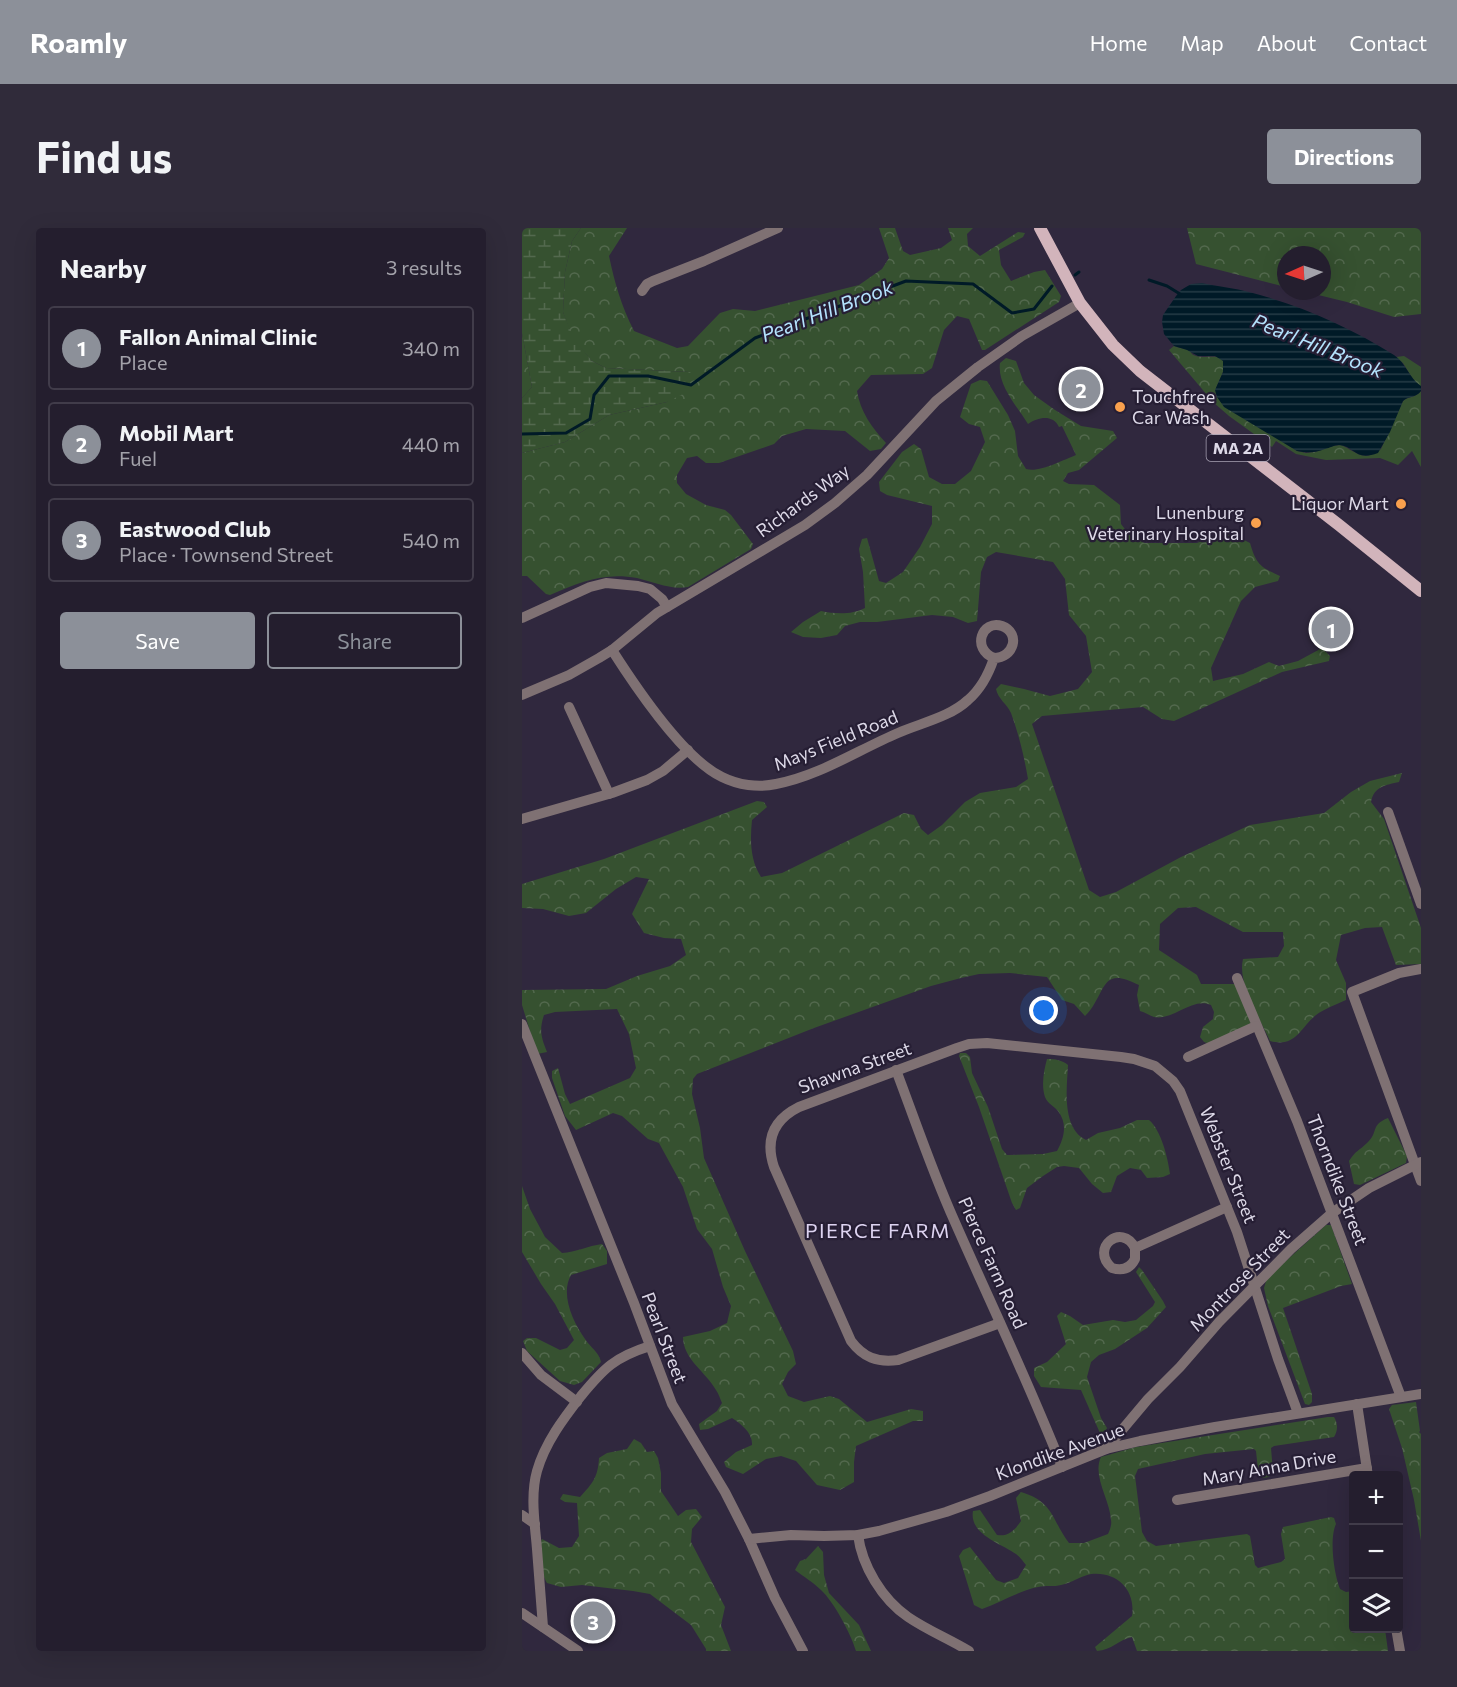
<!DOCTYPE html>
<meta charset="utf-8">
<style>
:root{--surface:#241e2e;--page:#302b3a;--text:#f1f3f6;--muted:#a3a2aa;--line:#413c4a;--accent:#8c9099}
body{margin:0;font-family:Commissioner,sans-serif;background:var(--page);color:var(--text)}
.controls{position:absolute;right:18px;bottom:18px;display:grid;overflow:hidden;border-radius:6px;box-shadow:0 6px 24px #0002}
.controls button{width:54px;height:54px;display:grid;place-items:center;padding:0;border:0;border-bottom:2px solid var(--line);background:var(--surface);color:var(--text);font:30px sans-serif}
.compass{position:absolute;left:755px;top:18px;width:54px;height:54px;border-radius:50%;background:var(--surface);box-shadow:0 6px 24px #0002;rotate:267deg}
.you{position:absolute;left:522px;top:783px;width:21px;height:21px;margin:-15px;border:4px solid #fff;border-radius:50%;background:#1a73e8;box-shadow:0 0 0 9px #1a73e833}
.badge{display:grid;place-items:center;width:39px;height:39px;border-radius:50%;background:var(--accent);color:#fff;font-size:20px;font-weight:700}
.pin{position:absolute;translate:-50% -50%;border:3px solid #fff;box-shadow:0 2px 6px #0006}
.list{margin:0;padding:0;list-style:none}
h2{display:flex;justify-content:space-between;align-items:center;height:78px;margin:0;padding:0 24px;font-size:26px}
h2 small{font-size:20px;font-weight:400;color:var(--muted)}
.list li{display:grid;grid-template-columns:39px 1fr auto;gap:18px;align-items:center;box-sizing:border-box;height:84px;margin:0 12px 12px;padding:0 12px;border:2px solid var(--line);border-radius:6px}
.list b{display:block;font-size:22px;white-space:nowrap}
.list p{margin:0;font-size:20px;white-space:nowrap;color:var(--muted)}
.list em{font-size:20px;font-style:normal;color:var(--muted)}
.actions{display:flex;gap:12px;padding:18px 24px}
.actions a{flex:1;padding:14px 0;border:2px solid var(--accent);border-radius:6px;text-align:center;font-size:21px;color:var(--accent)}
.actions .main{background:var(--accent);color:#fff}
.icon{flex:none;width:33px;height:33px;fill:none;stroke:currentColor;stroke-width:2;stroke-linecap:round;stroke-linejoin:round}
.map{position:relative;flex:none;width:899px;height:1423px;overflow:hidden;border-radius:6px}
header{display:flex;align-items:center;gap:36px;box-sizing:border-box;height:84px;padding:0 30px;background:var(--accent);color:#fff}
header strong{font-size:28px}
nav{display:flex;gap:33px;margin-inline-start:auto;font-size:21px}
.intro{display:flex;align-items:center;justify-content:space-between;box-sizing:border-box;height:144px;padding:0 36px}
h1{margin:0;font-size:42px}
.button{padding:15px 27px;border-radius:6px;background:var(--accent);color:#fff;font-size:21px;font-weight:700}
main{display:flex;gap:36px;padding:0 36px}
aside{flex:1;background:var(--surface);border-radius:6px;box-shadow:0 6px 24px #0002}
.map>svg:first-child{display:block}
.forest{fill:url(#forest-crowns)}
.wetland{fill:url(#wetland-marsh)}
.water{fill:url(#water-rules)}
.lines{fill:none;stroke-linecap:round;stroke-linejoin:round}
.stream{stroke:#001a27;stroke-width:3}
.minor{stroke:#7f7173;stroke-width:10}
.major{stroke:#d2b4bb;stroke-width:12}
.poi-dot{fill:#f9a04d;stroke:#261e34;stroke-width:2}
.labels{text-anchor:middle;stroke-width:4.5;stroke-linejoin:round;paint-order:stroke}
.shield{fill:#261e34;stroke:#a6a1b2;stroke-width:1.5}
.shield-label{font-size:16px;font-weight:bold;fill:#ddd9e8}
.poi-label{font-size:18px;fill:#ddd9e8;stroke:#261e34;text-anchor:end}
.street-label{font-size:18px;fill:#ddd9e8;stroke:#261e34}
.water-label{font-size:20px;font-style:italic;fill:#b4e3fd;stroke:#261e34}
.neighbourhood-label{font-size:20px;letter-spacing:1.5px;fill:#ddd3f0;stroke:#261e34}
</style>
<header>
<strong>Roamly</strong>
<nav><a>Home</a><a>Map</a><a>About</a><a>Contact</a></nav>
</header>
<div class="intro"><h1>Find us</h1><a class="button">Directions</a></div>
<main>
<aside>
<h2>Nearby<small>3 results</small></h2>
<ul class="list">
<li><span class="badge">1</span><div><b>Fallon Animal Clinic</b><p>Place</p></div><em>340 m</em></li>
<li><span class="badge">2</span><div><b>Mobil Mart</b><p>Fuel</p></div><em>440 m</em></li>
<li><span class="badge">3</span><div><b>Eastwood Club</b><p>Place · Townsend Street</p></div><em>540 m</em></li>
</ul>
<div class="actions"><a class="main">Save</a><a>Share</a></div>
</aside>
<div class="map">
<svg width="899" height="1423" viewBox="0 0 899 1423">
<defs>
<pattern id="forest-crowns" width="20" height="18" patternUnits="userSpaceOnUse" patternTransform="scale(1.5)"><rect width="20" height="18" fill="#365130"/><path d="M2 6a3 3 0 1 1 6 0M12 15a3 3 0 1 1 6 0" fill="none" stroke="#53694e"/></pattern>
<pattern id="wetland-marsh" width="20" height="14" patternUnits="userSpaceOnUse" patternTransform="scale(1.5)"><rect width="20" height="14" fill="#365130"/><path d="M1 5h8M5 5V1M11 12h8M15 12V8" fill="none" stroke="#53694e"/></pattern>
<pattern id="water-rules" width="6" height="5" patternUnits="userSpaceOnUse" patternTransform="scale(1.5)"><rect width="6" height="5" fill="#001a27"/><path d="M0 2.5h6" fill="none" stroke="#253b46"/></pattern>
</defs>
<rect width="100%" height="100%" fill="#30283e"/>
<!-- forest -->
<g class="forest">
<path d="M59 0H105L87 28C93 56 99 77 112 103L155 120 166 118 198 85 211 81 233 83 337 57 360 41 367 30 357 0H373L381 23 388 27 419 20 430 12 426 0H451L445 6 446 18 458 28 496 4 503 5 501 9 477 22 479 37 489 53 512 44 523 42 539 68 537 74 463 122H460L447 91 435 88 422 102 410 140 401 146 349 147 335 163C338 183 350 200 364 215L359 221 348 223 323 203 284 201 260 208 252 216 197 235H184L175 228 165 230 155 247V255L164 266 184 277 203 282 209 287 231 316 229 321 166 359C148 362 132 354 115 350 82 344 58 354 28 367L24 366 5 348H0V225L43 214 87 187 145 174 168 144 84 140 70 133 51 111 41 84 43 44 50 13Z"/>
<polygon points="665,0 899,0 899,86 872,89 825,74 780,63 800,63 800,27 764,27 764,59 674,36"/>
<polygon points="0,105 10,159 0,170"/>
<path d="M652 118C656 120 662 120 666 122 671 125 668 126 674 128 687 132 713 120 698 151 695 158 692 162 695 169L775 223 784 225 793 224 810 218 819 217C835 224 841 235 859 221L881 173C886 168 894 170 899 163V239L890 223 876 237 858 230 804 232 774 226 754 213 750 219 707 188 691 174 647 122Z"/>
<polygon points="882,128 899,139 899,159 892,153 881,135 874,129"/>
<path d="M484 130 494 133 502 155 512 167 533 182 559 198 591 203 595 210 557 242 546 245 541 253 547 256 572 257 598 277 599 296 609 309 623 315H675L697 306 714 308 728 315C734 336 738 339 758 348L756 353 733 359 719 373 689 440 691 453 721 446 747 434 757 438 776 433 800 420 808 428 807 433 760 444 652 493 640 491 621 479 520 488 510 496 567 662 578 669 594 664 659 629 728 597 802 585 829 564 848 553 880 545 877 554C864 557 852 558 849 574L862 591 899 700V736L874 737 860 699 843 700 819 707 814 732 824 755V772C815 776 802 781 794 787 778 800 774 820 748 813 738 791 715 755 721 731L756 729 762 718 761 704H721L674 679 656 680 638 696 637 722 675 747 679 756H713L728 792 729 797 688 816 682 814 678 809 681 799 691 791 692 784 689 777C670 769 651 793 632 789 628 788 623 784 618 783L615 767 617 757C577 736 585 766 563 788L552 776 540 772 525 749 488 745 457 746 439 750 409 758 292 800 175 846 171 851 170 866 178 900 182 930 223 1023 271 1123 274 1136 266 1144 260 1156 266 1168 282 1174 308 1168 317 1171 345 1194 389 1181 401 1183V1193H391L334 1218 332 1234V1254L318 1262 295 1257 274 1233 259 1228 244 1231 221 1246 204 1239 202 1234 214 1224 230 1217C231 1205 219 1196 210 1190L186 1201 178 1202 177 1196 195 1183 200 1175C198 1171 197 1166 194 1162 184 1144 161 1131 161 1109L188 1103 205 1095 209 1078 201 1059 190 1021 175 1001 161 959 137 915 126 911 100 888 91 885 54 902 43 888 30 850V843L36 840 43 866 48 876 108 850 114 840 107 806 95 781 33 784 22 787C17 802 19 809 25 824L15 826 0 777V762L84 761 115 748 148 738 164 727 159 711 142 710 122 705 110 686 127 651 114 649 94 661 64 685 47 688 21 681 0 680V656L82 631 235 573 242 574 245 579 230 592C228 612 228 632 239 649L260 645 382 585 392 587 399 601 406 607 420 597 443 574 458 565 494 559 506 551C502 528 497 507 489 485 485 476 476 471 474 461L479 456 502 461 528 468 556 461 570 444 564 408 547 387 543 351 531 334 474 324 465 329 459 344 455 393 446 395 431 389 410 387 355 394H338L323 398 315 407 299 410 281 409 269 404 281 394 299 383C313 386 330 387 343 380L341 344 337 321 340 311 345 310 357 353 364 355 381 344 398 319 410 296V278L365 267 358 263 357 254 380 224 392 216 399 221 407 249 420 256H433L449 243 463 214 458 199 447 196 438 189 449 156 458 152 465 153 486 187 493 203 496 228 504 241C517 245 541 232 554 227L540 198 537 199C531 186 516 189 506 196 495 178 475 157 478 135Z"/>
<path d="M438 825H444L448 829 450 845 466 879 480 921 485 927 521 926 535 923C542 910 546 896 536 883 532 878 526 876 523 869 519 857 522 842 525 831 533 831 540 832 546 837 545 859 539 900 564 912L576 905 598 900 615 892H627C639 902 646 930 648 946L641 949 625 950 619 942 608 940 595 948 589 964 581 965 570 956 557 940 542 938 535 939 521 948 505 960 498 980 494 982 490 975 457 879 437 828Z"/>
<path d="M866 890 885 928 884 935 838 957 832 956 827 933C834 922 837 923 845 915 857 904 848 897 866 890Z"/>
<path d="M0 958 8 981 23 1009 40 1025C54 1024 66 1018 80 1016L85 1023V1036L49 1047C38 1066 51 1094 63 1111 68 1119 77 1124 79 1134L60 1154 52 1157 38 1153 5 1123 1 1113 5 1110H14L38 1122 45 1120 52 1112 33 1076 19 1056 0 1024Z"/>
<polygon points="804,997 809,997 830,1056 819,1058 761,1080 790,1166 790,1174 787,1177 783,1176 746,1078 742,1060 745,1050"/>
<polygon points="617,1039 620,1042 641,1073 644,1079 625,1100 593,1121 577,1127 569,1134 565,1149 579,1190 585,1200 583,1204 578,1205 559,1162 519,1159 512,1148 512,1140 525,1134 544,1116 535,1088 539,1084 548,1088 561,1097 591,1092 603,1094 614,1092 631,1078 633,1074 614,1044"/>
<polygon points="894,1174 898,1203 897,1204 899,1206 899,1313 892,1272 880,1220 867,1181 870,1177"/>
<path d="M806 1189H812C816 1196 816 1202 812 1209L752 1218 749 1220 751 1245 747 1249 741 1250 736 1242 734 1223 732 1221 683 1226 616 1241 613 1248 620 1304 625 1313 634 1318 725 1306 728 1308 733 1337 736 1340 759 1334 763 1331 759 1306 761 1299 809 1289 812 1290 814 1296C807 1311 812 1346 818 1361L824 1364 831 1363 832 1400 863 1401 866 1423H615L610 1409C596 1412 590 1422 575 1423L573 1419 610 1388C614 1362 595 1343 569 1346 559 1348 549 1355 539 1357 532 1359 524 1357 516 1359 497 1363 479 1374 460 1381L452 1377 437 1328 441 1322 448 1319 474 1352 482 1355 496 1350 504 1337C501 1333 497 1328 494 1326 478 1315 447 1306 451 1283L458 1282 475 1307C486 1309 493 1302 499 1293L494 1270 499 1264C532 1274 529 1291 547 1315H562L586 1306C588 1302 590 1296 589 1292 588 1272 570 1248 579 1229L614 1219Z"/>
<path d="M112 1211 119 1215 125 1224 132 1223 136 1230 139 1245V1263L156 1288 164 1282 174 1281 180 1289 170 1301 169 1314 203 1379 199 1397 209 1423H184V1421L169 1397 128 1366 111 1363 60 1357 39 1359 25 1355C19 1345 14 1322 20 1311L37 1320 50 1319 57 1308 55 1275 43 1274 38 1271 41 1266 58 1269C71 1255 76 1249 77 1230L85 1225 105 1221Z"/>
<path d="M296 1318 301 1324 302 1347 307 1365 337 1397 349 1423H334C329 1406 312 1374 299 1362 291 1354 282 1349 273 1342L278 1333 284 1331Z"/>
</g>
<!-- wetland -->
<polygon class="wetland" points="0,0 59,0 50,13 43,44 41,84 52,111 70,133 84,140 168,144 171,148 161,166 145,174 87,187 43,214 0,225 0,170 10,159 0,105"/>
<!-- water -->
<path class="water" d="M680 55C699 59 719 61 738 67 785 80 831 101 872 127 884 135 887 150 899 158V163C894 170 886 168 881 173L868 204 856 225C833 234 833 218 817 217 812 217 808 220 803 221 793 225 785 225 775 223L702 179 695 169 693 162 701 144V133L693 128H676L665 122 652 118 642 106 640 94 641 87 654 68 659 62 669 56Z"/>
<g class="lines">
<!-- stream -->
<g class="stream">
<polyline points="553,47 557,44"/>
<polyline points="627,52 645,58 658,66"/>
<polyline points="0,206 44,205 68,191 72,167 87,148 126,148 169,157 233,110 384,53 451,56 490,85 512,81 530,58"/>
</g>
<!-- minor -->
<g class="minor">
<polyline points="120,63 125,56 131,53 182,33 256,0"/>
<polyline points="0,390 68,359 84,355 116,358 128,361 140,371 145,379"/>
<path d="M90 422C113 458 162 531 200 549 216 557 236 560 254 556 297 548 336 522 376 505 399 495 428 489 446 472 459 461 467 445 472 430 449 421 460 391 480 398 499 405 492 430 472 430"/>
<polyline points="0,467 47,447 77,430 90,422 135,385 283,297 313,275 345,247 414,173 456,139 500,108 558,75"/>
<polyline points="47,479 87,566"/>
<polyline points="866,584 899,676"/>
<polyline points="0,591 90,565 125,552 141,543 166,522"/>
<polyline points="899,741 877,745 830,764 899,953"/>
<polyline points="715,750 775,893 879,1169"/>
<polyline points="0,796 112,1075 150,1176 203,1264 227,1311 253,1370 281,1423"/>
<polyline points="666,829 734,798"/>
<path d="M374 842C393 892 410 943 432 992 468 1074 507 1155 540 1239"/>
<path d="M613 1020V1031C608 1041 600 1043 590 1040 567 1020 600 994 613 1020L705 979"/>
<path d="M478 1095 376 1132C355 1135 341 1129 329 1113L252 939C243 912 251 892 277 879L435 820 447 816 465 815 599 829 612 831 633 838 651 853 658 863 715 1004 756 1131 776 1185"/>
<polyline points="0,1125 19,1147 55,1174"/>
<polyline points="835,1176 846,1248"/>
<polyline points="584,1221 626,1171 658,1139 697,1094 769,1021 810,985 847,960 899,934"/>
<polyline points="655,1272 845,1240"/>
<polyline points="0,1287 13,1296"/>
<path d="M336 1307C340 1338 360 1371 386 1389 405 1402 427 1411 447 1423"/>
<polyline points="227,1311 269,1307 302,1308 336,1307 357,1303 424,1284 468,1268 584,1221 618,1213 693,1199 899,1166"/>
<polyline points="0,1385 56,1423"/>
<path d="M21 1399C19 1373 17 1347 15 1321 13 1296 8 1268 15 1243 23 1215 41 1191 59 1168 82 1140 93 1129 128 1118"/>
<polyline points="874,1400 878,1423"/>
</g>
<!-- major -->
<polyline class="major" points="518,0 558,75 591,117 618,143 817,297 899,363"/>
</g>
<!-- markers -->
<g class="poi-dot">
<circle cx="598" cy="179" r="6"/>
<circle cx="879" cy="276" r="6"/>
<circle cx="734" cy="295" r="6"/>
</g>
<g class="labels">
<!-- shield labels -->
<rect class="shield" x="684.5" y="207" width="63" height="26" rx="4.5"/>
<g class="shield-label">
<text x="716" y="226">MA 2A</text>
</g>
<!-- poi labels -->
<g class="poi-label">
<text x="610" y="175" text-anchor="start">Touchfree<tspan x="610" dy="21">Car Wash</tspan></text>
<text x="867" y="282">Liquor Mart</text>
<text x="722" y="291">Lunenburg<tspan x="722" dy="21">Veterinary Hospital</tspan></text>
</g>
<!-- street labels -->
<g class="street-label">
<text transform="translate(281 273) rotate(-36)" y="6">Richards Way</text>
<text transform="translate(314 513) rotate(-22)" y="6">Mays Field Road</text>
<text transform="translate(333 840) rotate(-20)" y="6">Shawna Street</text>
<text transform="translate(706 937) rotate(68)" y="6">Webster Street</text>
<text transform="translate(815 952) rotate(69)" y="6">Thorndike Street</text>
<text transform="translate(470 1035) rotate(66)" y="6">Pierce Farm Road</text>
<text transform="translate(718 1052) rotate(-46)" y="6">Montrose Street</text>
<text transform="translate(142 1110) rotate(69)" y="6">Pearl Street</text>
<text transform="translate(538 1224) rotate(-20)" y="6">Klondike Avenue</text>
<text transform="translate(747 1240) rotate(-10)" y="6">Mary Anna Drive</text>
</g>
<!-- water labels -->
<g class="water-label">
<text transform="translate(305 83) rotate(-21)" y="7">Pearl Hill Brook</text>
<text transform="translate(796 118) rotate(22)" y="7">Pearl Hill Brook</text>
</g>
<!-- neighbourhood labels -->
<g class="neighbourhood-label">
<text x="356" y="1010">PIERCE FARM</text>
</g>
</g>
</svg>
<div class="controls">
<button>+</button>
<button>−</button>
<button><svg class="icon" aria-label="layers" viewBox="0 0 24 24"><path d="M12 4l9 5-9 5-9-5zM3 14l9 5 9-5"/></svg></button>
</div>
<svg class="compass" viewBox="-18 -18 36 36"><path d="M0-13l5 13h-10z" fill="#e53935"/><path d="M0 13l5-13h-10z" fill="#a3a2aa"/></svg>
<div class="you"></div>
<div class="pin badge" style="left:809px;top:401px">1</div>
<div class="pin badge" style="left:559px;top:161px">2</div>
<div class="pin badge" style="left:71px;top:1393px">3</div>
</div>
</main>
